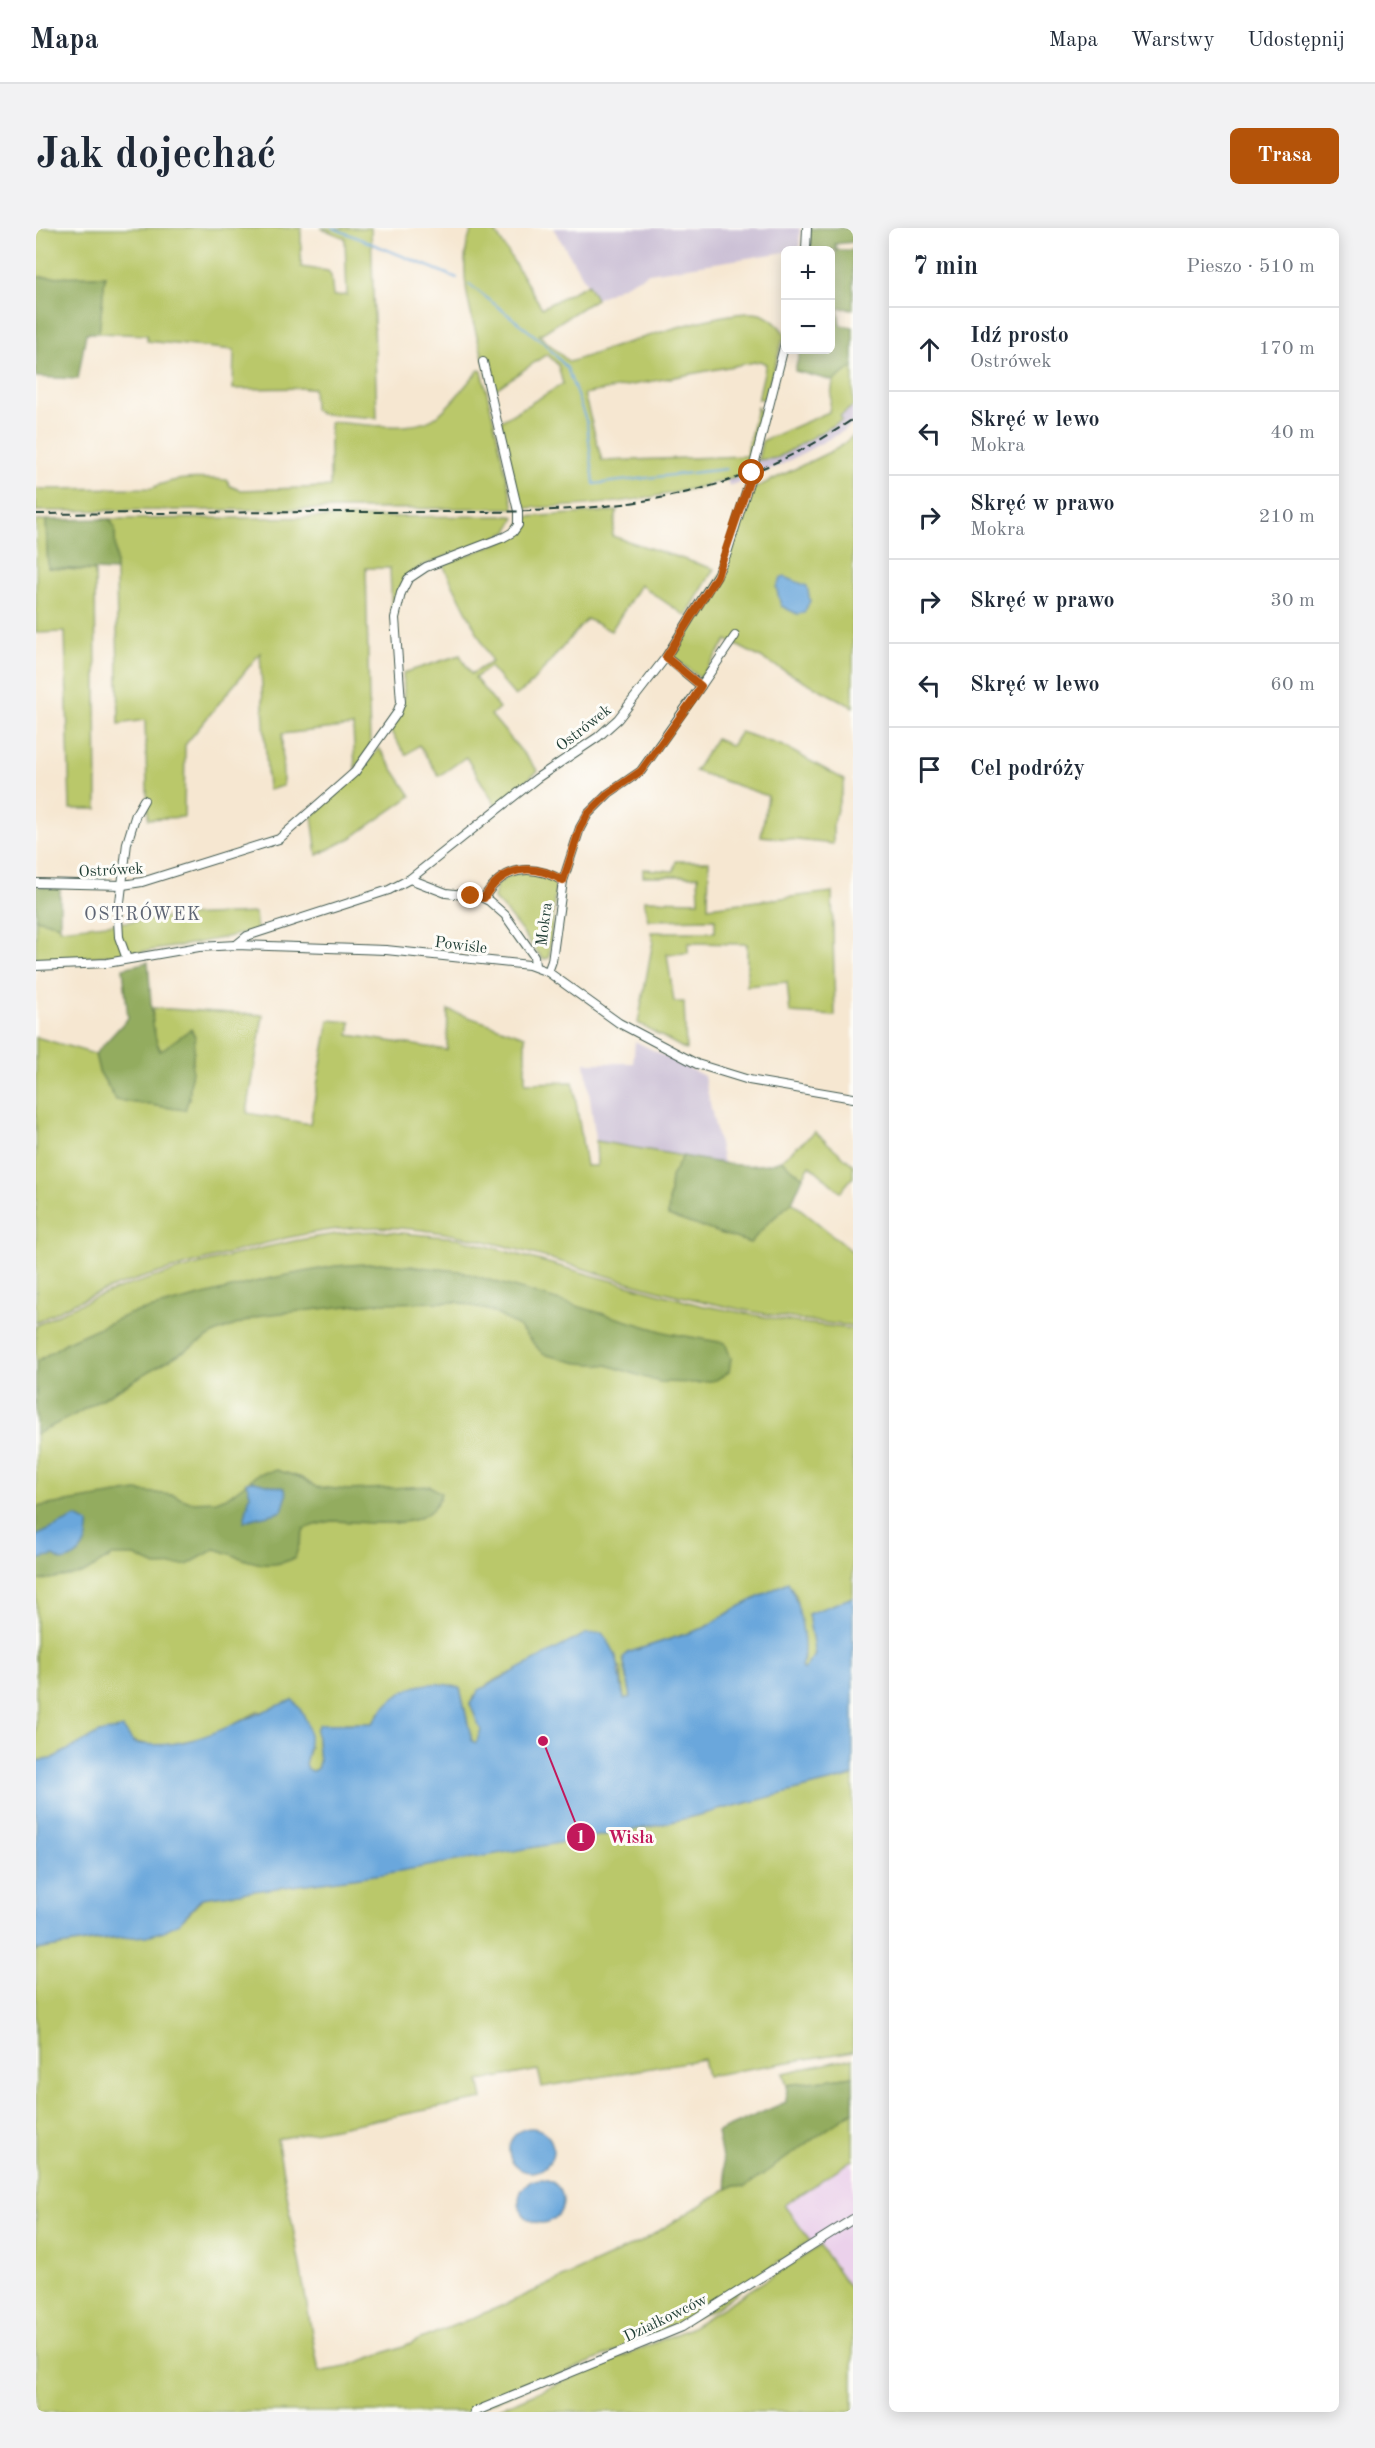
<!DOCTYPE html>
<html lang="pl">
<meta charset="utf-8">
<style>
:root{--surface:#fff;--page:#f2f2f3;--text:#1f2937;--muted:#747a83;--line:#e0e1e3;--accent:#b45309}
body{margin:0;font-family:"Old Standard TT",serif;background:var(--page);color:var(--text)}
.controls{position:absolute;right:18px;top:18px;display:grid;overflow:hidden;border-radius:9px;box-shadow:0 3px 15px #0003}
.controls button{width:54px;height:54px;display:grid;place-items:center;padding:0;border:0;border-bottom:2px solid var(--line);background:var(--surface);color:var(--text);font:30px sans-serif}
.stop{position:absolute;width:18px;height:18px;margin:-14px;border:4px solid #b45309;border-radius:50%;background:#fff}
.stop.end{background:#b45309;border-color:#fff;box-shadow:0 2px 6px #0008}
.list{margin:0;padding:0;list-style:none}
h2{display:flex;justify-content:space-between;align-items:center;height:78px;margin:0;padding:0 24px;font-size:26px}
h2 small{font-size:20px;font-weight:400;color:var(--muted)}
.list li{display:grid;grid-template-columns:39px 1fr auto;gap:18px;align-items:center;box-sizing:border-box;height:84px;padding:0 24px;border-top:2px solid var(--line)}
.list b{display:block;font-size:22px;white-space:nowrap}
.list p{margin:0;font-size:20px;white-space:nowrap;color:var(--muted)}
.list em{font-size:20px;font-style:normal;color:var(--muted)}
.icon{flex:none;width:33px;height:33px;fill:none;stroke:currentColor;stroke-width:2;stroke-linecap:round;stroke-linejoin:round}
.map{position:relative;flex:none;width:817px;height:2184px;overflow:hidden;border-radius:9px}
header{display:flex;align-items:center;gap:36px;box-sizing:border-box;height:84px;padding:0 30px;background:var(--surface);border-bottom:2px solid var(--line)}
header strong{font-size:28px}
nav{display:flex;gap:33px;margin-inline-start:auto;font-size:21px}
.intro{display:flex;align-items:center;justify-content:space-between;box-sizing:border-box;height:144px;padding:0 36px}
h1{margin:0;font-size:42px}
.button{padding:15px 27px;border-radius:9px;background:var(--accent);color:#fff;font-size:21px;font-weight:700}
main{display:flex;gap:36px;padding:0 36px}
aside{flex:1;background:var(--surface);border-radius:9px;box-shadow:0 3px 15px #0003}
.map>svg:first-child{display:block}
.built{fill:#ebd1eb}
.industrial{fill:#cbbfd5}
.green{fill:#bac86a;stroke:#6c824f;stroke-width:1.5}
.forest{fill:#93ac5e;stroke:#597449;stroke-width:1.5}
.water{fill:#6ba7dc;stroke:#457288;stroke-width:1.5}
.lines{fill:none;stroke-linecap:round;stroke-linejoin:round}
.stream{stroke:#6ba7dc;stroke-width:2}
.minor-casing{stroke:#3f564c;stroke-width:10}
.minor{stroke:#fff;stroke-width:8}
.rail{stroke:#1f3d34;stroke-width:2;stroke-dasharray:9 4.5;stroke-linecap:butt}
.route{stroke:#b45309;stroke-width:8}
.labels{text-anchor:middle;stroke-width:6;stroke-linejoin:round;paint-order:stroke}
.street-label{font-size:16px;fill:#1f3d34;stroke:#fdfcf7}
.neighbourhood-label{font-size:18px;letter-spacing:1.5px;fill:#5e6574;stroke:#fdfcf7}
.leader{fill:none;stroke:#c2185b;stroke-width:2}
.callout-dot{fill:#c2185b;stroke:#fdfcf7;stroke-width:2}
.mark-label{font-size:18px;text-anchor:middle;font-weight:bold;fill:#fff}
.callout-label{font-size:18px;text-anchor:middle;font-weight:bold;fill:#c2185b;stroke:#fdfcf7;stroke-width:6;stroke-linejoin:round;paint-order:stroke}
</style>
<header>
<strong>Mapa</strong>
<nav><a>Mapa</a><a>Warstwy</a><a>Udostępnij</a></nav>
</header>
<div class="intro"><h1>Jak dojechać</h1><a class="button">Trasa</a></div>
<main>
<div class="map">
<svg width="817" height="2184" viewBox="0 0 817 2184">
<rect width="100%" height="100%" fill="#fdfcf7"/>
<filter id="ink" filterUnits="userSpaceOnUse"><feTurbulence type="fractalNoise" baseFrequency=".0167" numOctaves="2"/><feDisplacementMap in="SourceGraphic" scale="12" xChannelSelector="R" yChannelSelector="G"/><feConvolveMatrix kernelMatrix="1 2 1 2 8 2 1 2 1" color-interpolation-filters="sRGB"/></filter>
<filter id="wash" filterUnits="userSpaceOnUse"><feTurbulence type="fractalNoise" baseFrequency=".008" numOctaves="4" result="noise"/><feDisplacementMap in="SourceGraphic" scale="24" xChannelSelector="R" yChannelSelector="G"/><feGaussianBlur stdDeviation="1.35" result="paint"/><feColorMatrix in="noise" values="0 0 0 0 0 0 0 0 0 0 0 0 0 0 0 0 0 1.4 0 .05"/><feComposite in="paint" operator="in"/></filter>
<g filter="url(#wash)">
<rect width="100%" height="100%" fill="#f6e7d1"/>
<!-- built -->
<polygon class="built" points="817,1931 817,2065 785,2017 774,2012 747,1977"/>
<!-- industrial -->
<g class="industrial">
<polygon points="517,0 764,0 763,22 613,45 560,71"/>
<polygon points="817,179 817,196 802,206 745,237 693,258 691,252 714,244 717,233 741,230 806,192 803,188"/>
<polygon points="599,813 668,848 687,935 560,913 549,835 597,835"/>
</g>
<!-- green -->
<g class="green">
<polygon points="0,0 265,0 265,39 292,43 295,47 297,68 311,67 309,10 285,0 335,0 341,190 285,186 278,181 277,160 197,161 198,122 111,113 111,107 63,105 69,48 0,49"/>
<path d="M437 0H457L506 80 552 56 560 71 503 107 533 134C571 122 691 78 724 86 734 89 744 98 749 106L728 171H722L730 136 724 133 548 166 566 233 710 228 721 179 727 186 714 244C639 270 564 279 484 280L465 193 527 156 522 137 511 126 457 163C445 117 414 44 437 0Z"/>
<polygon points="817,139 817,178 804,188 806,192 741,230 722,232 726,213 793,184 797,153"/>
<path d="M443 142 446 143 478 280 0 283V261L116 260C141 248 164 250 191 252L194 258 204 262 294 259V194C322 195 379 206 401 188 417 175 429 157 443 142Z"/>
<polygon points="817,208 817,479 691,412 664,450 636,428 691,337 717,261 802,220"/>
<path d="M581 283 576 308 678 341 650 388 604 357 575 403 551 391 492 459 479 468 454 439 439 450 463 480 455 487 502 543 460 578 430 529 403 548 383 517 370 527 353 501C369 479 369 472 367 445L424 427 435 446 456 434 407 337 477 309 489 289Z"/>
<path d="M475 288 479 289 472 304 386 338C362 352 362 366 356 392L354 340H330L334 520 319 541 317 498 246 506 247 558 232 562 224 425 149 517 148 589 112 591 109 492 83 496 79 300 74 291Z"/>
<polygon points="10,292 12,340 59,343 61,581 34,581 29,404 0,405 0,293"/>
<polygon points="704,504 747,518 809,552 797,596 797,616 725,608 732,568 659,543 680,510 695,518"/>
<polygon points="343,520 375,568 315,610 281,627 276,588 326,542"/>
<polygon points="640,633 673,633 672,679 796,664 799,788 754,785 751,754 711,758 711,716 652,715 652,725 631,726 638,774 648,774 650,822 602,795 617,713 615,704 679,704 679,691 612,692 608,672 663,673 662,648 607,648 607,641 638,643"/>
<path d="M491 644 511 648 520 654 513 730 507 731C490 711 477 689 458 671L460 657 475 647Z"/>
<path d="M219 685 221 702C148 720 75 730 0 732V691L24 697V701L146 688Z"/>
<path d="M117 780 227 787 211 885 274 896 293 792 315 794 313 807 411 822 412 782 489 808V855L537 854 550 938H561L560 913 647 928 635 949 632 988 714 1015 732 995 756 974 817 1024V1098C743 1091 670 1076 599 1056 507 1030 413 993 316 1000 266 1003 217 1019 169 1032 110 1048 53 1063 0 1095V809L59 826 63 843 80 872 149 882 153 870 159 809 155 801 125 823 116 803Z"/>
<polygon points="779,904 817,937 817,949 804,964 774,937 767,949 745,932"/>
<path d="M343 1003 422 1010 664 1077 758 1094 817 1101V1369L772 1386 779 1427 767 1443 765 1439 768 1431 760 1367 752 1355 699 1381 668 1400 591 1425 587 1430 595 1469 588 1471 585 1440C552 1441 516 1439 483 1443 467 1446 439 1461 434 1476L445 1502 440 1516 436 1513 424 1460 343 1485 337 1495H308L280 1501 283 1534 281 1541 277 1543 272 1542 269 1536 274 1519 223 1483 178 1507 122 1519 63 1505 15 1531 0 1533V1098C56 1065 115 1050 176 1033 232 1018 285 1004 343 1003Z"/>
<path d="M817 1548V1823L671 1848 667 1831 506 1859 502 1842 443 1853 447 1871 241 1911 283 2144 309 2139 370 2117 468 2077 605 2014 817 1883V1931L748 1977 774 2012 678 2081 623 2106 432 2184H0V1722C20 1719 40 1715 59 1713 105 1707 136 1712 166 1670L619 1598Z"/>
<polygon points="817,1830 817,1848 751,1857 747,1845"/>
<polygon points="784,2018 817,2065 817,2184 454,2184 654,2100"/>
</g>
<!-- forest -->
<g class="forest">
<polygon points="782,0 817,0 817,14 799,16 801,22 817,22 817,81 802,80 804,97 817,99 817,139 797,153 759,143 764,122 794,122 795,59 800,22 772,22 774,1"/>
<polygon points="69,48 63,105 50,105 42,151 0,149 0,49"/>
<polygon points="74,291 79,300 80,343 12,340 10,292"/>
<polygon points="0,658 24,660 24,697 0,691"/>
<path d="M112 734C115 761 114 801 124 823L155 801 159 809 153 870 149 882 80 872 63 843 59 826 92 790 87 740Z"/>
<path d="M647 928C677 933 716 944 745 932L767 949 756 974 732 995 714 1015 632 988 635 949Z"/>
<polygon points="344,1035 423,1043 632,1105 689,1115 695,1130 693,1144 680,1152 663,1155 623,1154 571,1137 542,1135 507,1126 482,1098 455,1083 421,1074 340,1075 227,1087 181,1104 38,1187 0,1206 0,1134 31,1114 93,1086 231,1051 299,1038"/>
<path d="M241 1242 266 1250 280 1259 313 1262 394 1258 405 1265C395 1308 329 1293 296 1293 287 1294 277 1298 268 1301L259 1330C225 1345 211 1330 179 1321L151 1337 120 1338 99 1328H76L46 1346 0 1353V1279L100 1263 137 1267 154 1274 180 1273 193 1268 222 1246Z"/>
<polygon points="817,1848 817,1883 709,1959 699,1957 692,1961 681,1904 750,1874 751,1857"/>
</g>
<!-- water -->
<g class="water">
<polygon points="749,349 771,358 774,373 768,385 761,386 745,378 740,359 745,350"/>
<path d="M218 1253 248 1260 251 1267 246 1283C233 1289 221 1287 208 1294L214 1266 210 1254Z"/>
<path d="M40 1289 52 1295C53 1314 46 1330 26 1333L18 1328 0 1332V1308Z"/>
<path d="M752 1354C763 1372 773 1420 765 1439L767 1442 779 1427 772 1386 817 1369V1548L619 1598 347 1646 166 1670 143 1695 128 1703 111 1708 61 1712 0 1722V1533L15 1531 63 1505 87 1500 98 1515C160 1525 201 1490 257 1472 276 1493 276 1510 269 1536L272 1542 277 1543 281 1541 283 1534 280 1501 284 1496 337 1495C357 1462 387 1448 424 1460L436 1513 440 1515 445 1502 434 1476 443 1462 549 1406 566 1405C587 1431 581 1442 588 1471L595 1469 587 1430 591 1425 668 1400 699 1381Z"/>
<circle cx="495" cy="1922" r="22"/>
<circle cx="505" cy="1973" r="22"/>
</g>
<g class="lines">
<!-- stream -->
<g class="stream">
<polyline points="297,0 421,50"/>
<polyline points="433,56 508,115 531,140 551,195 558,256 690,241"/>
</g>
</g>
</g>
<g filter="url(#ink)">
<g class="lines">
<defs>
<g id="minor">
<polyline points="770,22 771,0"/>
<polyline points="665,458 699,408"/>
<polyline points="374,651 410,665 445,669 453,673 469,687 488,714 498,728 499,738"/>
<polyline points="0,655 87,657 106,654 243,611 319,544 361,485 365,474 359,390 365,365 372,351 390,339 468,309 477,304 482,297 482,283 447,134"/>
<path d="M448 670C467 638 496 635 527 653"/>
<polyline points="200,717 211,708 353,662 374,651 501,550 562,509 582,491 630,429 681,347 691,325 716,245 750,111"/>
<polyline points="91,731 83,709 82,691 91,615 100,586 108,572"/>
<polyline points="0,738 71,735 163,719 200,717 350,722 493,737 512,744 583,795 661,836 713,852 817,870"/>
<polyline points="512,744 516,733 527,653 544,600 552,586 573,565 605,543 665,458 630,429"/>
<polyline points="438,2184 646,2099 817,1991"/>
</g>
</defs>
<!-- minor casing -->
<use href="#minor" class="minor-casing"/>
<!-- minor -->
<use href="#minor" class="minor"/>
<!-- rail -->
<path class="rail" d="M0 286C110 285 221 284 331 284 507 283 664 296 817 191"/>
</g>
</g>
<g class="lines" filter="url(#ink)">
<!-- route -->
<path class="route" d="M435 668 448 670C466 638 497 634 527 653L544 600 552 586 573 565 605 543 657 471 665 458 630 429 681 348 716 245"/>
</g>
<g class="labels">
<!-- street labels -->
<g class="street-label">
<text transform="translate(547 499) rotate(-38)" y="6">Ostrówek</text>
<text transform="translate(75 641) rotate(-3)" y="6">Ostrówek</text>
<text transform="translate(507 696) rotate(-83)" y="6">Mokra</text>
<text transform="translate(425 716) rotate(7)" y="6">Powiśle</text>
<text transform="translate(629 2089) rotate(-26)" y="6">Działkowców</text>
</g>
<!-- neighbourhood labels -->
<g class="neighbourhood-label">
<text x="107" y="692">OSTRÓWEK</text>
</g>
</g>
<!-- callouts -->
<path class="leader" d="M507 1513L545 1609"/>
<g class="callout-dot">
<circle cx="507" cy="1513" r="6"/>
<circle cx="545" cy="1609" r="15"/>
</g>
<g class="mark-label">
<text x="545" y="1615">1</text>
</g>
<g class="callout-label">
<text x="595" y="1615">Wisła</text>
</g>
</svg>
<div class="controls">
<button>+</button>
<button>−</button>
</div>
<div class="stop" style="left:716px;top:245px"></div>
<div class="stop end" style="left:435px;top:668px"></div>
</div>
<aside>
<h2>7 min<small>Pieszo · 510 m</small></h2>
<ul class="list">
<li><svg class="icon" aria-label="ahead" viewBox="0 0 24 24"><path d="M12 20V5M6 11l6-6 6 6"/></svg><div><b>Idź prosto</b><p>Ostrówek</p></div><em>170 m</em></li>
<li><svg class="icon" aria-label="left" viewBox="0 0 24 24"><path d="M17 20v-9H6M10 6l-5 5 5 5"/></svg><div><b>Skręć w lewo</b><p>Mokra</p></div><em>40 m</em></li>
<li><svg class="icon" aria-label="right" viewBox="0 0 24 24"><path d="M7 20v-9h11M14 6l5 5-5 5"/></svg><div><b>Skręć w prawo</b><p>Mokra</p></div><em>210 m</em></li>
<li><svg class="icon" aria-label="right" viewBox="0 0 24 24"><path d="M7 20v-9h11M14 6l5 5-5 5"/></svg><div><b>Skręć w prawo</b></div><em>30 m</em></li>
<li><svg class="icon" aria-label="left" viewBox="0 0 24 24"><path d="M17 20v-9H6M10 6l-5 5 5 5"/></svg><div><b>Skręć w lewo</b></div><em>60 m</em></li>
<li><svg class="icon" aria-label="arrive" viewBox="0 0 24 24"><path d="M6 21V4h12l-3 4 3 4H6"/></svg><div><b>Cel podróży</b></div></li>
</ul>
</aside>
</main>
